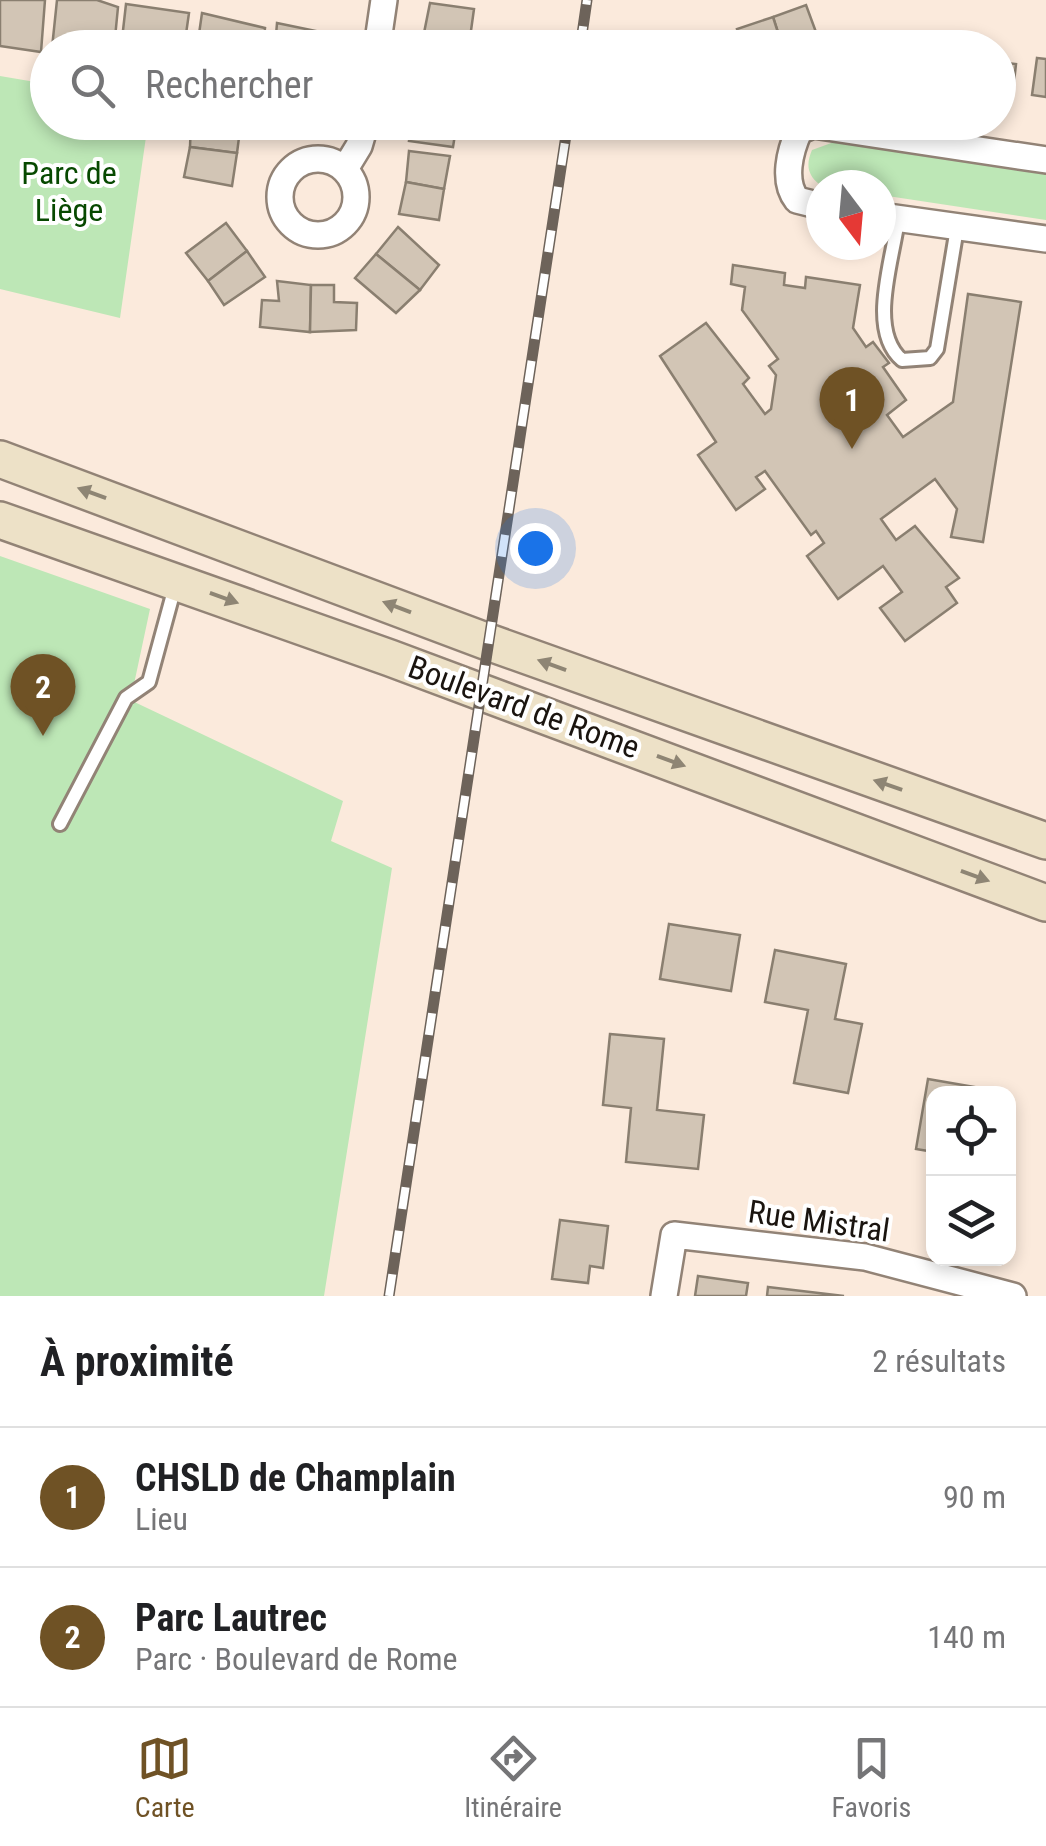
<!DOCTYPE html>
<html lang="fr">
<meta charset="utf-8">
<style>
:root{--surface:#fff;--page:#f2f2f2;--text:#202124;--muted:#757577;--line:#e0e0e0;--accent:#6f5225}
body{margin:0;font-family:"Roboto Condensed",sans-serif;background:var(--page);color:var(--text)}
.controls{position:absolute;right:30px;bottom:30px;display:grid;overflow:hidden;border-radius:20px;box-shadow:0 5px 15px #0003}
.controls button{width:90px;height:90px;display:grid;place-items:center;padding:0;border:0;border-bottom:2px solid var(--line);background:var(--surface);color:var(--text);font:50px sans-serif}
.compass{position:absolute;left:806px;top:170px;width:90px;height:90px;border-radius:50%;background:var(--surface);box-shadow:0 5px 15px #0003;rotate:164deg}
.you{position:absolute;left:535px;top:548px;width:35px;height:35px;margin:-25px;border:8px solid #fff;border-radius:50%;background:#1a73e8;box-shadow:0 0 0 15px #1a73e833}
.badge{display:grid;place-items:center;width:65px;height:65px;border-radius:50%;background:var(--accent);color:#fff;font-size:32px;font-weight:700}
.pin{position:absolute;translate:-50% -82px;filter:drop-shadow(0 2px 5px #0008)}
.pin::after{content:'';position:absolute;top:52px;width:35px;height:30px;background:inherit;clip-path:polygon(0 0,100% 0,50% 100%)}
.list{margin:0;padding:0;list-style:none}
h2{display:flex;justify-content:space-between;align-items:center;height:130px;margin:0;padding:0 40px;font-size:42px}
h2 small{font-size:32px;font-weight:400;color:var(--muted)}
.list li{display:grid;grid-template-columns:65px 1fr auto;gap:30px;align-items:center;box-sizing:border-box;height:140px;padding:0 40px;border-top:2px solid var(--line)}
.list b{display:block;font-size:38px;white-space:nowrap}
.list p{margin:0;font-size:32px;white-space:nowrap;color:var(--muted)}
.list em{font-size:32px;font-style:normal;color:var(--muted)}
.icon{flex:none;width:55px;height:55px;fill:none;stroke:currentColor;stroke-width:2;stroke-linecap:round;stroke-linejoin:round}
.map{position:relative;flex:none;width:1046px;height:1296px;overflow:hidden}
.search{position:absolute;background:var(--surface);box-shadow:0 5px 15px #0003;left:30px;right:30px;top:30px;height:110px;display:flex;align-items:center;gap:25px;box-sizing:border-box;padding:0 35px;border-radius:55px;color:var(--muted);font-size:38px}
.sheet{height:410px;background:var(--surface)}
nav{display:flex;justify-content:space-around;align-items:center;box-sizing:border-box;height:140px;border-top:2px solid var(--line);background:var(--surface);font-size:28px;color:var(--muted)}
nav a{display:grid;justify-items:center;gap:5px}
nav .on{color:var(--accent)}
.map>svg:first-child{display:block}
.green{fill:#bde7b6}
.building{fill:#d2c5b5;stroke:#8a7f70;stroke-width:2.5}
.lines{fill:none;stroke-linecap:round;stroke-linejoin:round}
.lane-casing{stroke:#928376;stroke-width:18}
.street-casing{stroke:#928376;stroke-width:30}
.secondary-casing{stroke:#928376;stroke-width:40}
.lane{stroke:#fff;stroke-width:12}
.street{stroke:#fff;stroke-width:25}
.secondary{stroke:#ede1c7;stroke-width:35}
.rail-casing{stroke:#6d635a;stroke-width:11}
.rail{stroke:#fff;stroke-width:8;stroke-dasharray:22;stroke-linecap:butt}
.oneway{fill:#8e8574}
.labels{text-anchor:middle;stroke-width:8;stroke-linejoin:round;paint-order:stroke}
.park-label{font-size:32px;fill:#074900;stroke:#fff}
.street-label{font-size:32px;fill:#1a140f;stroke:#fff}
</style>
<div class="map">
<svg width="1046" height="1296" viewBox="0 0 1046 1296">
<rect width="100%" height="100%" fill="#fbeadc"/>
<!-- green -->
<g class="green">
<polygon points="0,76 47,84 48,122 148,123 120,318 0,289"/>
<path d="M834 142 1046 174V220L881 195V185L819 184C807 174 806 164 812 150Z"/>
<polygon points="0,556 150,609 134,684 126,698 343,801 331,841 392,868 324,1296 0,1296"/>
</g>
<!-- building -->
<g class="building">
<polygon points="0,0 45,0 41,52 0,46"/>
<polygon points="57,0 97,0 118,7 114,48 52,48"/>
<polygon points="430,3 474,9 469,45 423,38"/>
<polygon points="126,4 189,13 184,48 121,48"/>
<polygon points="806,5 820,43 783,48 773,17"/>
<polygon points="202,13 265,28 263,48 197,48"/>
<polygon points="773,17 783,48 743,48 737,29"/>
<polygon points="277,23 335,35 333,48 275,48"/>
<polygon points="837,36 886,42 885,48 836,48"/>
<polygon points="423,38 469,45 468,48 422,48"/>
<polygon points="1037,58 1046,59 1046,97 1032,95"/>
<polygon points="998,62 1016,64 1012,100 998,99"/>
<polygon points="191,122 241,122 237,153 190,147"/>
<polygon points="412,122 457,122 453,147 409,141"/>
<polygon points="687,122 727,122 721,137"/>
<polygon points="190,147 237,153 232,186 184,177"/>
<polygon points="409,151 450,156 444,189 406,182"/>
<polygon points="406,182 444,189 439,220 399,214"/>
<polygon points="226,223 247,251 208,281 186,253"/>
<polygon points="398,227 439,265 420,290 376,254"/>
<polygon points="247,251 265,277 224,305 208,281"/>
<polygon points="376,254 420,290 396,313 355,278"/>
<polygon points="733,265 785,273 784,285 805,288 806,277 860,285 853,328 866,347 873,342 889,363 883,367 906,400 887,415 903,437 953,402 968,294 1021,302 983,542 951,537 957,509 935,479 881,519 896,540 915,526 959,578 946,587 957,603 905,641 880,608 902,592 883,566 838,599 807,556 824,543 816,531 811,535 765,471 756,477 765,489 736,510 698,455 716,442 660,356 706,323 749,378 743,384 765,414 771,409 776,375 769,366 778,359 742,310 745,287 731,284"/>
<polygon points="277,281 311,285 310,332 260,327 262,300 279,301"/>
<polygon points="311,285 334,285 334,302 357,303 356,330 310,332"/>
<polygon points="669,924 740,935 731,991 660,979"/>
<polygon points="775,950 846,964 835,1019 862,1024 848,1093 794,1083 808,1010 765,1002"/>
<polygon points="610,1034 664,1039 657,1110 704,1115 698,1169 626,1162 631,1108 603,1105"/>
<polygon points="928,1079 986,1089 985,1094 934,1094 934,1152 916,1149"/>
<polygon points="560,1220 608,1226 603,1268 590,1266 588,1283 552,1279"/>
<polygon points="698,1276 748,1283 746,1296 695,1296"/>
<polygon points="768,1287 844,1296 767,1296"/>
</g>
<g class="lines">
<defs>
<g id="lane">
<path d="M898 219C893 260 867 330 902 360L930 358 937 349 957 228"/>
<polyline points="60,824 126,698 149,682 176,583"/>
</g>
<g id="street">
<polyline points="377,48 384,0"/>
<circle cx="318" cy="197" r="38"/>
<polyline points="345,169 359,146 366,122"/>
<path d="M821 206 797 200C782 181 790 151 799 131L813 125 1046 160"/>
<polyline points="881,216 1046,239"/>
<polyline points="664,1296 674,1235 865,1257 1013,1296"/>
</g>
<g id="secondary">
<polyline points="0,459 488,642 1046,841"/>
<polyline points="0,520 390,658 1046,903"/>
</g>
</defs>
<!-- lane casing -->
<use href="#lane" class="lane-casing"/>
<!-- street casing -->
<use href="#street" class="street-casing"/>
<!-- secondary casing -->
<use href="#secondary" class="secondary-casing"/>
<!-- lane -->
<use href="#lane" class="lane"/>
<!-- street -->
<use href="#street" class="street"/>
<!-- secondary -->
<use href="#secondary" class="secondary"/>
<defs>
<g id="rail">
<polyline points="580,48 587,0"/>
<polyline points="389,1296 568,122"/>
</g>
</defs>
<!-- rail casing -->
<use href="#rail" class="rail-casing"/>
<!-- rail -->
<use href="#rail" class="rail"/>
</g>
<!-- one-way arrows -->
<defs><path id="oneway-solid" d="M-6-.8H1V-3.2L6.5 0L1 3.2V.8H-6Z" transform="scale(2.5)"/></defs>
<g class="oneway">
<use href="#oneway-solid" transform="translate(92 493) rotate(-160)"/>
<use href="#oneway-solid" transform="translate(224 598) rotate(20)"/>
<use href="#oneway-solid" transform="translate(397 607) rotate(-159)"/>
<use href="#oneway-solid" transform="translate(552 665) rotate(-160)"/>
<use href="#oneway-solid" transform="translate(671 761) rotate(20)"/>
<use href="#oneway-solid" transform="translate(888 785) rotate(-161)"/>
<use href="#oneway-solid" transform="translate(975 876) rotate(20)"/>
</g>
<g class="labels">
<!-- park labels -->
<g class="park-label">
<text x="69" y="184">Parc de<tspan x="69" dy="37">Liège</tspan></text>
</g>
<!-- street labels -->
<g class="street-label">
<text transform="translate(524 707) rotate(20)" y="11">Boulevard de Rome</text>
<text transform="translate(819 1221) rotate(8)" y="11">Rue Mistral</text>
</g>
</g>
</svg>
<div class="controls">
<button><svg class="icon" aria-label="locate" viewBox="0 0 24 24"><circle cx="12" cy="12" r="6"/><path d="M12 2v4M12 18v4M2 12h4M18 12h4"/></svg></button>
<button><svg class="icon" aria-label="layers" viewBox="0 0 24 24"><path d="M12 4l9 5-9 5-9-5zM3 14l9 5 9-5"/></svg></button>
</div>
<svg class="compass" viewBox="-18 -18 36 36"><path d="M0-13l5 13h-10z" fill="#e53935"/><path d="M0 13l5-13h-10z" fill="#757577"/></svg>
<div class="you"></div>
<div class="pin badge" style="left:852px;top:449px">1</div>
<div class="pin badge" style="left:43px;top:736px">2</div>
<div class="search"><svg class="icon" aria-label="search" viewBox="0 0 24 24"><circle cx="10" cy="10" r="6"/><path d="M15 15l6 6"/></svg>Rechercher</div>
</div>
<section class="sheet">
<h2>À proximité<small>2 résultats</small></h2>
<ul class="list">
<li><span class="badge">1</span><div><b>CHSLD de Champlain</b><p>Lieu</p></div><em>90 m</em></li>
<li><span class="badge">2</span><div><b>Parc Lautrec</b><p>Parc · Boulevard de Rome</p></div><em>140 m</em></li>
</ul>
</section>
<nav>
<a class="on"><svg class="icon" aria-label="map" viewBox="0 0 24 24"><path d="M3 6l6-2 6 2 6-2v14l-6 2-6-2-6 2zM9 4v14M15 6v14"/></svg>Carte</a>
<a><svg class="icon" aria-label="directions" viewBox="0 0 24 24"><path d="M12 3l9 9-9 9-9-9zM9 14v-3h6M13 9l2 2-2 2"/></svg>Itinéraire</a>
<a><svg class="icon" aria-label="saved" viewBox="0 0 24 24"><path d="M7 4h10v16l-5-4-5 4z"/></svg>Favoris</a>
</nav>
